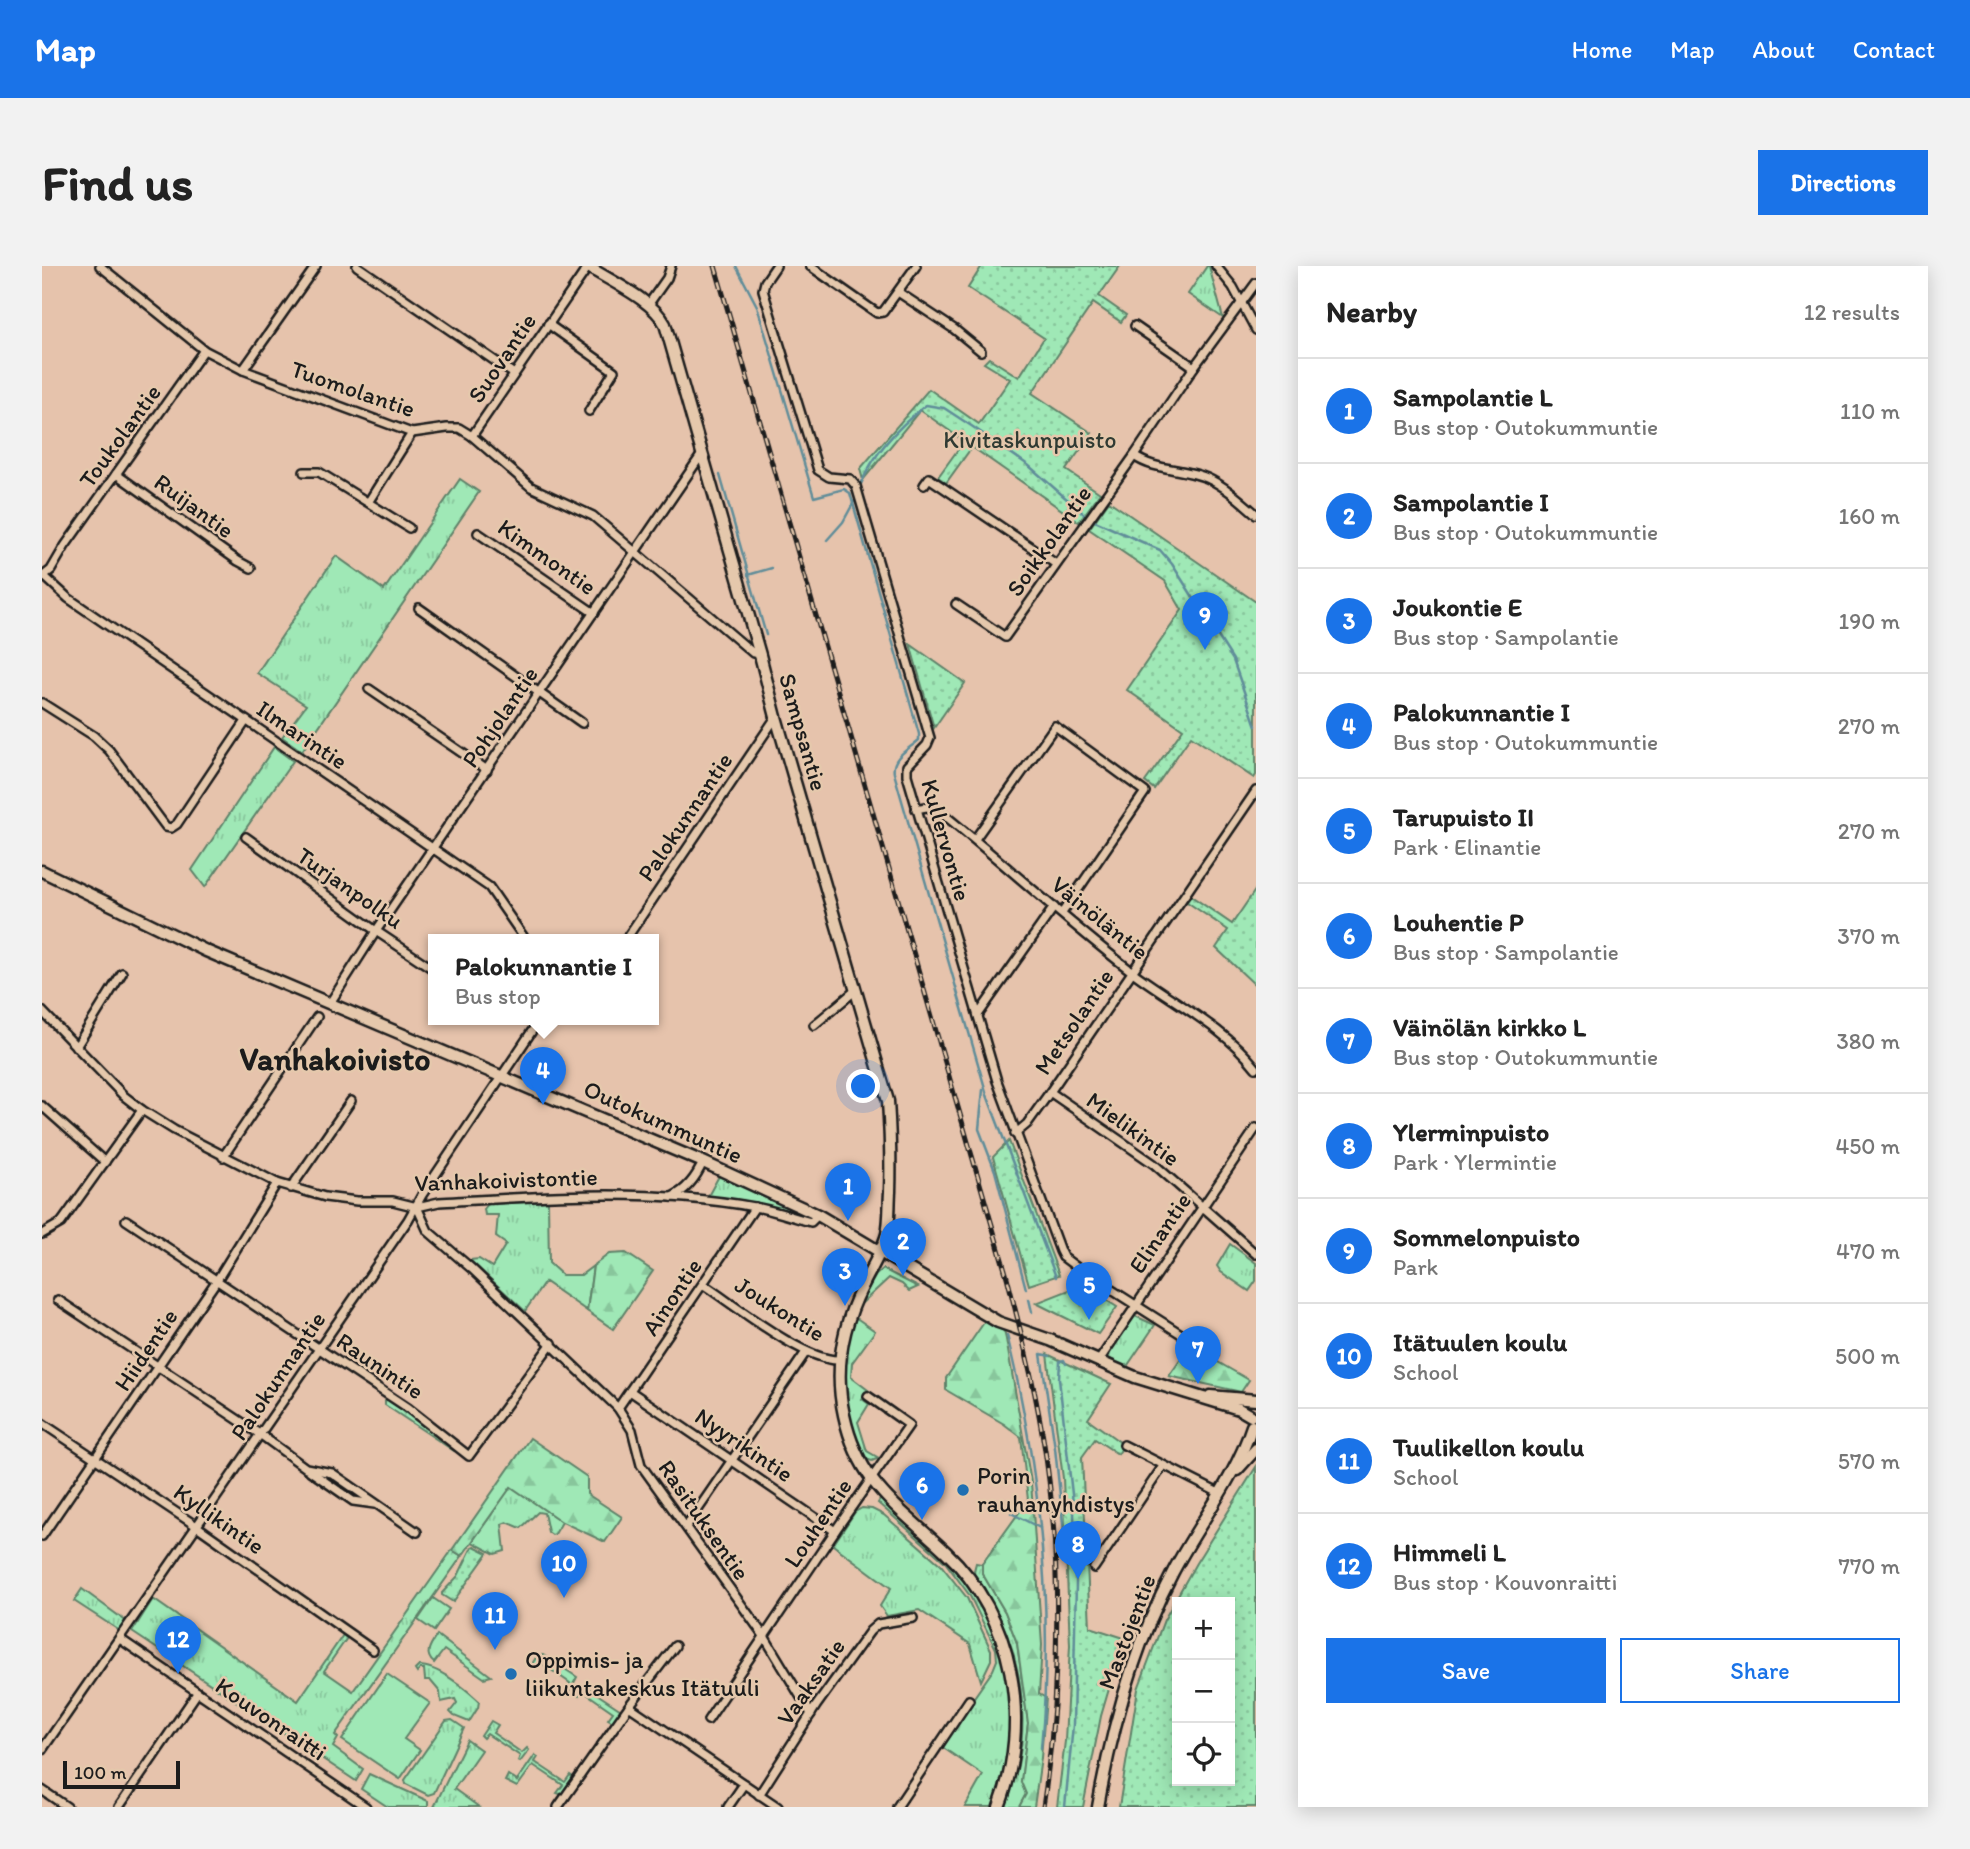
<!DOCTYPE html>
<meta charset="utf-8">
<style>
:root{--surface:#fff;--page:#f2f2f2;--text:#222;--muted:#767676;--line:#e0e0e0;--accent:#1a73e8}
body{margin:0;font-family:Itim,sans-serif;background:var(--page);color:var(--text)}
.controls{position:absolute;right:21px;bottom:21px;display:grid;overflow:hidden;border-radius:0px;box-shadow:0 4px 18px #0003}
.controls button{width:63px;height:63px;display:grid;place-items:center;padding:0;border:0;border-bottom:2px solid var(--line);background:var(--surface);color:var(--text);font:35px sans-serif}
.scale{position:absolute;left:21px;bottom:18px;width:117px;box-sizing:border-box;padding-left:7px;border:4px solid #1c1c1c;border-top:0;font-size:19px;line-height:24px;white-space:nowrap;color:#1c1c1c;-webkit-text-stroke:5px #e5c8ac;paint-order:stroke}
.you{position:absolute;left:822px;top:821px;width:24px;height:24px;margin:-18px;border:5px solid #fff;border-radius:50%;background:#1a73e8;box-shadow:0 0 0 10px #1a73e833}
.badge{display:grid;place-items:center;width:46px;height:46px;border-radius:50%;background:var(--accent);color:#fff;font-size:23px;font-weight:700}
.pin{position:absolute;translate:-50% -58px;filter:drop-shadow(0 2px 4px #0008)}
.pin::after{content:'';position:absolute;top:37px;width:24px;height:21px;background:inherit;clip-path:polygon(0 0,100% 0,50% 100%)}
.popup{position:absolute;left:386px;top:668px;width:231px;height:91px;box-sizing:border-box;display:grid;place-content:center;border-radius:0px;background:var(--surface);filter:drop-shadow(0 2px 5px #0005);font-size:23px;white-space:nowrap;color:var(--muted)}
.popup b{font-size:26px;color:var(--text)}
.popup::after{content:'';position:absolute;left:50%;top:100%;margin-left:-14px;border:14px solid transparent;border-top-color:var(--surface)}
.list{margin:0;padding:0;list-style:none}
h2{display:flex;justify-content:space-between;align-items:center;height:91px;margin:0;padding:0 28px;font-size:30px}
h2 small{font-size:23px;font-weight:400;color:var(--muted)}
.list li{display:grid;grid-template-columns:46px 1fr auto;gap:21px;align-items:center;box-sizing:border-box;height:105px;padding:0 28px;border-top:2px solid var(--line)}
.list b{display:block;font-size:26px;white-space:nowrap}
.list p{margin:0;font-size:23px;white-space:nowrap;color:var(--muted)}
.list em{font-size:23px;font-style:normal;color:var(--muted)}
.actions{display:flex;gap:14px;padding:21px 28px}
.actions a{flex:1;padding:16px 0;border:2px solid var(--accent);border-radius:0px;text-align:center;font-size:24px;color:var(--accent)}
.actions .main{background:var(--accent);color:#fff}
.icon{flex:none;width:38px;height:38px;fill:none;stroke:currentColor;stroke-width:2;stroke-linecap:round;stroke-linejoin:round}
.map{position:relative;flex:none;width:1214px;height:1541px;overflow:hidden;border-radius:0px}
header{display:flex;align-items:center;gap:42px;box-sizing:border-box;height:98px;padding:0 35px;background:var(--accent);color:#fff}
header strong{font-size:33px}
nav{display:flex;gap:38px;margin-inline-start:auto;font-size:24px}
.intro{display:flex;align-items:center;justify-content:space-between;box-sizing:border-box;height:168px;padding:0 42px}
h1{margin:0;font-size:49px}
.button{padding:18px 32px;border-radius:0px;background:var(--accent);color:#fff;font-size:24px;font-weight:700}
main{display:flex;gap:42px;padding:0 42px}
aside{flex:1;background:var(--surface);border-radius:0px;box-shadow:0 4px 18px #0003}
.map>svg:first-child{display:block}
.grass{fill:url(#grass-tufts);stroke:#5e8269;stroke-width:2}
.forest{fill:url(#forest-firs);stroke:#5e8269;stroke-width:2}
.park{fill:url(#park-dots);stroke:#5e8269;stroke-width:2;fill-rule:evenodd}
.pitch{fill:#9fe8b6;stroke:#5e8269;stroke-width:2}
.lines{fill:none;stroke-linecap:round;stroke-linejoin:round}
.stream{stroke:#608d99;stroke-width:2.5}
.street-casing{stroke:#1c1c1c;stroke-width:12}
.secondary-casing{stroke:#1c1c1c;stroke-width:15}
.street{stroke:#e5c8ac;stroke-width:7}
.secondary{stroke:#e5c8ac;stroke-width:10}
.rail-casing{stroke:#1c1c1c;stroke-width:5}
.rail{stroke:#e5c8ac;stroke-width:2.5;stroke-dasharray:8;stroke-linecap:butt}
.poi-dot{fill:#1f6fb2;stroke:#e5c8ac;stroke-width:2.5}
.labels{text-anchor:middle;stroke-width:5;stroke-linejoin:round;paint-order:stroke}
.street-label{font-size:24px;fill:#1c1c1c;stroke:#e5c8ac}
.park-label{font-size:24px;fill:#303b33;stroke:#e5c8ac}
.poi-label{font-size:24px;fill:#1c1c1c;stroke:#e5c8ac;text-anchor:start}
.district-label{font-size:32px;font-weight:bold;fill:#1c1c1c;stroke:#e5c8ac}
</style>
<header>
<strong>Map</strong>
<nav><a>Home</a><a>Map</a><a>About</a><a>Contact</a></nav>
</header>
<div class="intro"><h1>Find us</h1><a class="button">Directions</a></div>
<main>
<div class="map">
<svg width="1214" height="1541" viewBox="0 0 1214 1541">
<defs>
<pattern id="grass-tufts" width="24" height="20" patternUnits="userSpaceOnUse" patternTransform="scale(1.75)"><rect width="24" height="20" fill="#9fe8b6"/><path d="M3 7l-1-3M5 7V3M7 7l1-3M15 17l-1-3M17 17v-4M19 17l1-3" fill="none" stroke="#88c69c"/></pattern>
<pattern id="forest-firs" width="22" height="20" patternUnits="userSpaceOnUse" patternTransform="scale(1.75)"><rect width="22" height="20" fill="#9fe8b6"/><path d="M5 1l3.5 6h-7zM16 11l3.5 6h-7z" fill="#88c69c"/></pattern>
<pattern id="park-dots" width="8" height="8" patternUnits="userSpaceOnUse" patternTransform="scale(1.75)"><rect width="8" height="8" fill="#9fe8b6"/><path d="M2 2h.1M6 6h.1" fill="none" stroke="#88c69c" stroke-width="1.8" stroke-linecap="round"/></pattern>
</defs>
<rect width="100%" height="100%" fill="#e6c3ac"/>
<filter id="ink" filterUnits="userSpaceOnUse"><feTurbulence type="fractalNoise" baseFrequency=".0143" numOctaves="2"/><feDisplacementMap in="SourceGraphic" scale="14" xChannelSelector="R" yChannelSelector="G"/><feConvolveMatrix kernelMatrix="1 2 1 2 8 2 1 2 1" color-interpolation-filters="sRGB"/></filter>
<g filter="url(#ink)">
<!-- grass -->
<g class="grass">
<polygon points="1165,0 1167,0 1181,52 1146,28"/>
<polygon points="418,213 437,226 260,485 240,471 264,439 215,407 294,290 342,324"/>
<polygon points="232,481 251,495 163,621 150,604"/>
<polygon points="677,910 687,913 763,949 762,951 714,937 667,931 666,930"/>
<polygon points="506,935 507,997 520,1009 539,1009 551,1000 545,1045 503,1016 483,1045 428,994 437,993 450,1001 464,978 454,971 456,949 443,949 442,943 446,938"/>
<polygon points="1188,978 1214,997 1214,1015 1207,1025 1179,1006 1175,1000"/>
<polygon points="841,1003 876,1021 867,1025 860,1018 847,1012 820,1037 819,1035 834,1009"/>
<polygon points="1093,1050 1113,1059 1084,1102 1067,1092 1068,1085"/>
<path d="M813 1051 833 1065 810 1097 809 1111 826 1124 820 1133 827 1138 816 1156 825 1185 837 1192 830 1195 824 1193C805 1163 792 1080 813 1051Z"/>
<polygon points="346,1133 414,1183 412,1185 343,1139 343,1135"/>
<polygon points="469,1220 520,1256 513,1268 510,1269 506,1266 502,1247 496,1246 479,1262 465,1256 460,1258 463,1285 453,1288 430,1276"/>
<path d="M839 1232C862 1253 885 1273 907 1295 970 1360 984 1458 952 1541H923L941 1509 900 1481 901 1476 951 1404 955 1394 954 1383 928 1330 903 1296 836 1237Z"/>
<polygon points="820,1242 830,1243 842,1249 899,1299 925,1332 949,1384 949,1394 939,1415 928,1378 877,1344 845,1350 838,1340 849,1322 791,1279 813,1246"/>
<polygon points="410,1284 420,1290 293,1469 296,1472 291,1481 321,1503 314,1515 90,1366 111,1333 256,1435 301,1369 305,1372 282,1405 311,1425"/>
<path d="M934 1297 940 1298V1307L963 1346 975 1377 986 1457 979 1516 984 1528 977 1541H963C968 1527 973 1513 976 1499 986 1451 979 1394 957 1350 950 1335 939 1322 931 1308Z"/>
<polygon points="40,1323 85,1356 78,1365 32,1335"/>
<path d="M395 1369 449 1410 442 1412 402 1384 392 1397C381 1388 389 1378 395 1369Z"/>
<polygon points="501,1389 535,1411 528,1424 525,1422 528,1417 499,1397 496,1401 490,1398 495,1390"/>
<path d="M377 1400C396 1400 423 1422 437 1435L436 1442 427 1456 412 1450 408 1446 415 1437 413 1433 399 1436 398 1426 388 1414H383L382 1403H378L375 1407 373 1404Z"/>
<polygon points="543,1420 579,1444 571,1456 566,1453 571,1446 541,1425 537,1430 535,1429"/>
<polygon points="410,1454 422,1462 392,1527 386,1529 364,1518 363,1514 404,1455"/>
<polygon points="449,1455 456,1459 451,1467 480,1487 485,1482 487,1484 478,1496 476,1495 478,1490 445,1468 441,1472 439,1470"/>
<polygon points="425,1474 439,1484 412,1523 437,1541 392,1541"/>
<polygon points="493,1489 496,1491 493,1496 523,1516 528,1509 532,1512 521,1529 515,1527 521,1519 491,1499 475,1521 463,1515 466,1509 475,1515"/>
<polygon points="327,1508 386,1535 386,1541 346,1541 319,1523"/>
</g>
<!-- forest -->
<g class="forest">
<polygon points="584,987 611,1005 571,1063 545,1045 551,1000 567,988"/>
<polygon points="943,1055 962,1065 964,1073 989,1216 1000,1379 997,1428 1004,1432 999,1492 992,1541 977,1541 984,1528 979,1516 986,1457 975,1377 963,1346 940,1307 940,1298 986,1234 979,1171 962,1158 904,1124 904,1112"/>
<polygon points="1148,1080 1207,1114 1199,1126 1127,1110"/>
<polygon points="488,1172 545,1211 545,1228 580,1251 563,1276 520,1256 469,1221 420,1290 410,1284"/>
</g>
<!-- park -->
<g class="park">
<polygon points="940,0 1078,0 1057,30 1084,49 1079,56 1051,37 990,127 1050,167 1024,204 1058,227 1037,256 930,181 904,217 896,211 922,175 878,144 821,214 818,203 887,123 937,158 968,113 942,97 947,92 977,111 1002,72 926,22"/>
<polygon points="1067,235 1214,336 1214,509 1212,512 1149,470 1112,523 1103,516 1141,463 1085,424 1140,344 1123,315 1047,263"/>
<polygon points="868,378 923,417 892,462"/>
<polygon points="1214,623 1214,720 1174,682 1186,664 1145,636 1149,630 1190,658"/>
<polygon points="967,875 1017,1009 987,1019 951,891"/>
<polygon points="1040,1019 1075,1041 1056,1068 994,1037"/>
<polygon points="1005,1088 1069,1118 1046,1153 1082,1179 1076,1188 1053,1173 1040,1191 1048,1361 1082,1372 1059,1450 1041,1541 1015,1541 1023,1475 1028,1379 1021,1212"/>
<path d="M1214 1201V1541H1077L1096 1423 1122 1354 1154 1297ZM1135 1336H1188V1515H1135Z"/>
<polygon points="432,1280 446,1287 411,1336 400,1329 400,1327 416,1310 430,1281"/>
</g>
<!-- pitch -->
<g class="pitch">
<polygon points="391,1332 407,1343 392,1365 376,1354"/>
<polygon points="345,1408 388,1437 362,1473 378,1484 358,1513 300,1474"/>
</g>
<g class="lines">
<!-- stream -->
<g class="stream">
<path d="M694 0 715 40 772 231 802 223 808 227 877 468V474C866 484 849 491 852 507L945 829 1014 1011"/>
<polyline points="678,209 724,369"/>
<path d="M819 218C832 187 857 160 884 139L902 142 931 161 986 199 1042 248"/>
<polyline points="1053,255 1118,284 1130,298 1191,394 1214,460"/>
<polyline points="785,274 801,256 813,234"/>
<polyline points="706,309 730,302"/>
<polyline points="941,824 937,863 953,905 984,1023"/>
<polyline points="987,1033 990,1046"/>
<path d="M965 1069C998 1204 1012 1344 999 1482"/>
<polyline points="1008,1090 999,1088 1013,1182 1022,1267"/>
<polyline points="955,1240 958,1241"/>
<polyline points="969,1247 998,1262"/>
<polyline points="1023,1541 1031,1459 1034,1316 1032,1246 1017,1113 1018,1095 1022,1094 1024,1098"/>
</g>
<defs>
<g id="street">
<polyline points="58,0 162,84 201,104 370,167 405,162 417,162 430,170 489,221 551,250 711,387 718,389"/>
<polyline points="315,0 472,108"/>
<polyline points="734,0 723,16 721,24 776,204 787,211 808,213 814,220 888,472 885,479 865,500 865,509 955,815 1018,985 1021,991 1037,1003 1172,1089"/>
<polyline points="768,0 835,47 841,46 874,0"/>
<polyline points="1174,0 1191,21 1214,64"/>
<polyline points="856,26 912,63 939,85"/>
<polyline points="606,39 625,12 629,0"/>
<polyline points="506,58 572,105 547,145"/>
<polyline points="1093,60 1152,101"/>
<polyline points="201,104 274,0"/>
<polyline points="430,170 546,1"/>
<path d="M1092 190C1113 205 1142 202 1165 212 1183 220 1199 235 1214 248"/>
<polyline points="262,206 277,206 367,262"/>
<polyline points="74,208 196,295 209,302"/>
<polyline points="882,219 887,212 1014,298"/>
<polyline points="327,235 370,167"/>
<polyline points="436,267 552,347"/>
<polyline points="2,310 26,332 447,621 483,673"/>
<polyline points="0,311 9,304 23,280 162,84"/>
<polyline points="914,338 963,371 1092,190 1152,101 1214,17"/>
<polyline points="377,342 540,457"/>
<polyline points="327,423 445,504"/>
<polyline points="0,437 52,470 67,484 124,561 129,562 135,558 204,455"/>
<path d="M874 543 884 541 895 543C960 595 1022 653 1088 704 1130 736 1181 760 1214 802"/>
<polyline points="204,571 334,665 391,703"/>
<polyline points="933,573 1013,460 1103,526 1020,647"/>
<polyline points="584,673 734,451"/>
<polyline points="288,737 334,665 660,188"/>
<path d="M0 745 82 830 100 844 132 864 235 917 283 931 315 935H351L375 941 397 936C502 930 608 922 712 941 731 944 750 951 769 956L776 949"/>
<polyline points="936,749 1012,641"/>
<polyline points="772,759 814,724"/>
<polyline points="34,781 80,707"/>
<polyline points="1008,826 1112,898 1214,988"/>
<polyline points="0,840 63,896"/>
<polyline points="973,868 985,858 1008,826 1214,525"/>
<polyline points="181,891 275,751"/>
<polyline points="249,922 309,835"/>
<path d="M630 931C645 924 654 912 661 896"/>
<polyline points="375,941 386,965 430,1003 576,1142 590,1164 599,1199 722,1370 769,1448"/>
<polyline points="84,954 366,1142 427,1190 510,1077"/>
<polyline points="0,968 19,957 100,844"/>
<path d="M662 1019C694 1040 761 1094 796 1094"/>
<polyline points="16,1034 219,1169 264,1202 290,1207 375,1266"/>
<polyline points="1056,1096 1214,862"/>
<polyline points="588,1125 793,1265"/>
<polyline points="576,1142 713,941"/>
<polyline points="0,1157 156,1261 331,1384"/>
<polyline points="1082,1179 1177,1227"/>
<polyline points="268,1205 311,1235 333,1238"/>
<polyline points="644,1261 764,1086"/>
<polyline points="0,1270 175,1014 235,917"/>
<polyline points="1052,1302 1121,1200"/>
<polyline points="78,1373 324,1541"/>
<polyline points="587,1440 736,1541"/>
<polyline points="666,1454 793,1265 867,1159 826,1130"/>
<polyline points="0,1484 366,954 380,929 498,753"/>
<polyline points="0,1524 25,1541"/>
<polyline points="717,1529 774,1440 828,1365 836,1358 871,1352"/>
<polyline points="77,1541 155,1427"/>
<polyline points="516,1541 587,1440 633,1380"/>
<polyline points="686,1541 702,1518"/>
<polyline points="855,1541 927,1434"/>
</g>
<g id="secondary">
<path d="M545 0C568 15 611 34 623 58L718 389 734 451 846 835C848 866 849 895 848 926 847 939 848 954 845 968 840 986 828 1004 820 1021 800 1061 792 1104 802 1149 817 1219 857 1241 904 1286 972 1350 990 1456 957 1541"/>
<polyline points="0,605 164,685 661,896 776,949 956,1056 1008,1074 1093,1111 1197,1143 1209,1150"/>
<polyline points="1168,1130 1214,1134"/>
<polyline points="1195,1204 1214,1183"/>
<path d="M1056 1541C1070 1460 1092 1380 1131 1306 1156 1258 1193 1213 1210 1160"/>
</g>
</defs>
<!-- street casing -->
<use href="#street" class="street-casing"/>
<!-- secondary casing -->
<use href="#secondary" class="secondary-casing"/>
<!-- street -->
<use href="#street" class="street"/>
<!-- secondary -->
<use href="#secondary" class="secondary"/>
<defs>
<path id="rail" d="M673 0 965 1011C978 1062 991 1113 1000 1166 1020 1281 1019 1425 1001 1541"/>
</defs>
<!-- rail casing -->
<use href="#rail" class="rail-casing"/>
<!-- rail -->
<use href="#rail" class="rail"/>
</g>
</g>
<!-- markers -->
<g class="poi-dot">
<circle cx="921" cy="1224" r="7"/>
<circle cx="469" cy="1408" r="7"/>
</g>
<g class="labels">
<!-- street labels -->
<g class="street-label">
<text transform="translate(460 92) rotate(-56)" y="8">Suovantie</text>
<text transform="translate(311 123) rotate(19)" y="8">Tuomolantie</text>
<text transform="translate(78 170) rotate(-54)" y="8">Toukolantie</text>
<text transform="translate(152 240) rotate(36)" y="8">Ruijantie</text>
<text transform="translate(1007 275) rotate(-55)" y="8">Soikkolantie</text>
<text transform="translate(505 291) rotate(35)" y="8">Kimmontie</text>
<text transform="translate(458 451) rotate(-56)" y="8">Pohjolantie</text>
<text transform="translate(761 466) rotate(74)" y="8">Sampsantie</text>
<text transform="translate(260 469) rotate(34)" y="8">Ilmarintie</text>
<text transform="translate(643 551) rotate(-56)" y="8">Palokunnantie</text>
<text transform="translate(904 574) rotate(74)" y="8">Kullervontie</text>
<text transform="translate(308 622) rotate(35)" y="8">Turjanpolku</text>
<text transform="translate(1058 652) rotate(39)" y="8">Väinöläntie</text>
<text transform="translate(1032 756) rotate(-56)" y="8">Metsolantie</text>
<text transform="translate(621 856) rotate(24)" y="8">Outokummuntie</text>
<text transform="translate(1091 863) rotate(36)" y="8">Mielikintie</text>
<text transform="translate(464 914) rotate(-2)" y="8">Vanhakoivistontie</text>
<text transform="translate(1118 967) rotate(-56)" y="8">Elinantie</text>
<text transform="translate(630 1031) rotate(-56)" y="8">Ainontie</text>
<text transform="translate(738 1043) rotate(32)" y="8">Joukontie</text>
<text transform="translate(104 1084) rotate(-56)" y="8">Hiidentie</text>
<text transform="translate(338 1100) rotate(34)" y="8">Raunintie</text>
<text transform="translate(236 1110) rotate(-56)" y="8">Palokunnantie</text>
<text transform="translate(702 1179) rotate(34)" y="8">Nyyrikintie</text>
<text transform="translate(177 1253) rotate(35)" y="8">Kyllikintie</text>
<text transform="translate(662 1254) rotate(55)" y="8">Rasituksentie</text>
<text transform="translate(776 1257) rotate(-56)" y="8">Louhentie</text>
<text transform="translate(1085 1366) rotate(-69)" y="8">Mastojentie</text>
<text transform="translate(769 1416) rotate(-55)" y="8">Vaaksatie</text>
<text transform="translate(229 1453) rotate(34)" y="8">Kouvonraitti</text>
</g>
<!-- park labels -->
<g class="park-label">
<text x="988" y="182">Kivitaskunpuisto</text>
</g>
<!-- poi labels -->
<g class="poi-label">
<text x="935" y="1218">Porin<tspan x="935" dy="28">rauhanyhdistys</tspan></text>
<text x="483" y="1402">Oppimis- ja<tspan x="483" dy="28">liikuntakeskus Itätuuli</tspan></text>
</g>
<!-- district labels -->
<g class="district-label">
<text x="293" y="804">Vanhakoivisto</text>
</g>
</g>
</svg>
<div class="controls">
<button>+</button>
<button>−</button>
<button><svg class="icon" aria-label="locate" viewBox="0 0 24 24"><circle cx="12" cy="12" r="6"/><path d="M12 2v4M12 18v4M2 12h4M18 12h4"/></svg></button>
</div>
<div class="scale">100 m</div>
<div class="you"></div>
<div class="pin badge" style="left:806px;top:955px">1</div>
<div class="pin badge" style="left:861px;top:1010px">2</div>
<div class="pin badge" style="left:803px;top:1040px">3</div>
<div class="pin badge" style="left:501px;top:839px">4</div>
<div class="popup"><b>Palokunnantie I</b>Bus stop</div>
<div class="pin badge" style="left:1047px;top:1054px">5</div>
<div class="pin badge" style="left:880px;top:1254px">6</div>
<div class="pin badge" style="left:1156px;top:1118px">7</div>
<div class="pin badge" style="left:1036px;top:1313px">8</div>
<div class="pin badge" style="left:1163px;top:384px">9</div>
<div class="pin badge" style="left:522px;top:1332px">10</div>
<div class="pin badge" style="left:453px;top:1384px">11</div>
<div class="pin badge" style="left:136px;top:1408px">12</div>
</div>
<aside>
<h2>Nearby<small>12 results</small></h2>
<ul class="list">
<li><span class="badge">1</span><div><b>Sampolantie L</b><p>Bus stop · Outokummuntie</p></div><em>110 m</em></li>
<li><span class="badge">2</span><div><b>Sampolantie I</b><p>Bus stop · Outokummuntie</p></div><em>160 m</em></li>
<li><span class="badge">3</span><div><b>Joukontie E</b><p>Bus stop · Sampolantie</p></div><em>190 m</em></li>
<li><span class="badge">4</span><div><b>Palokunnantie I</b><p>Bus stop · Outokummuntie</p></div><em>270 m</em></li>
<li><span class="badge">5</span><div><b>Tarupuisto II</b><p>Park · Elinantie</p></div><em>270 m</em></li>
<li><span class="badge">6</span><div><b>Louhentie P</b><p>Bus stop · Sampolantie</p></div><em>370 m</em></li>
<li><span class="badge">7</span><div><b>Väinölän kirkko L</b><p>Bus stop · Outokummuntie</p></div><em>380 m</em></li>
<li><span class="badge">8</span><div><b>Ylerminpuisto</b><p>Park · Ylermintie</p></div><em>450 m</em></li>
<li><span class="badge">9</span><div><b>Sommelonpuisto</b><p>Park</p></div><em>470 m</em></li>
<li><span class="badge">10</span><div><b>Itätuulen koulu</b><p>School</p></div><em>500 m</em></li>
<li><span class="badge">11</span><div><b>Tuulikellon koulu</b><p>School</p></div><em>570 m</em></li>
<li><span class="badge">12</span><div><b>Himmeli L</b><p>Bus stop · Kouvonraitti</p></div><em>770 m</em></li>
</ul>
<div class="actions"><a class="main">Save</a><a>Share</a></div>
</aside>
</main>
